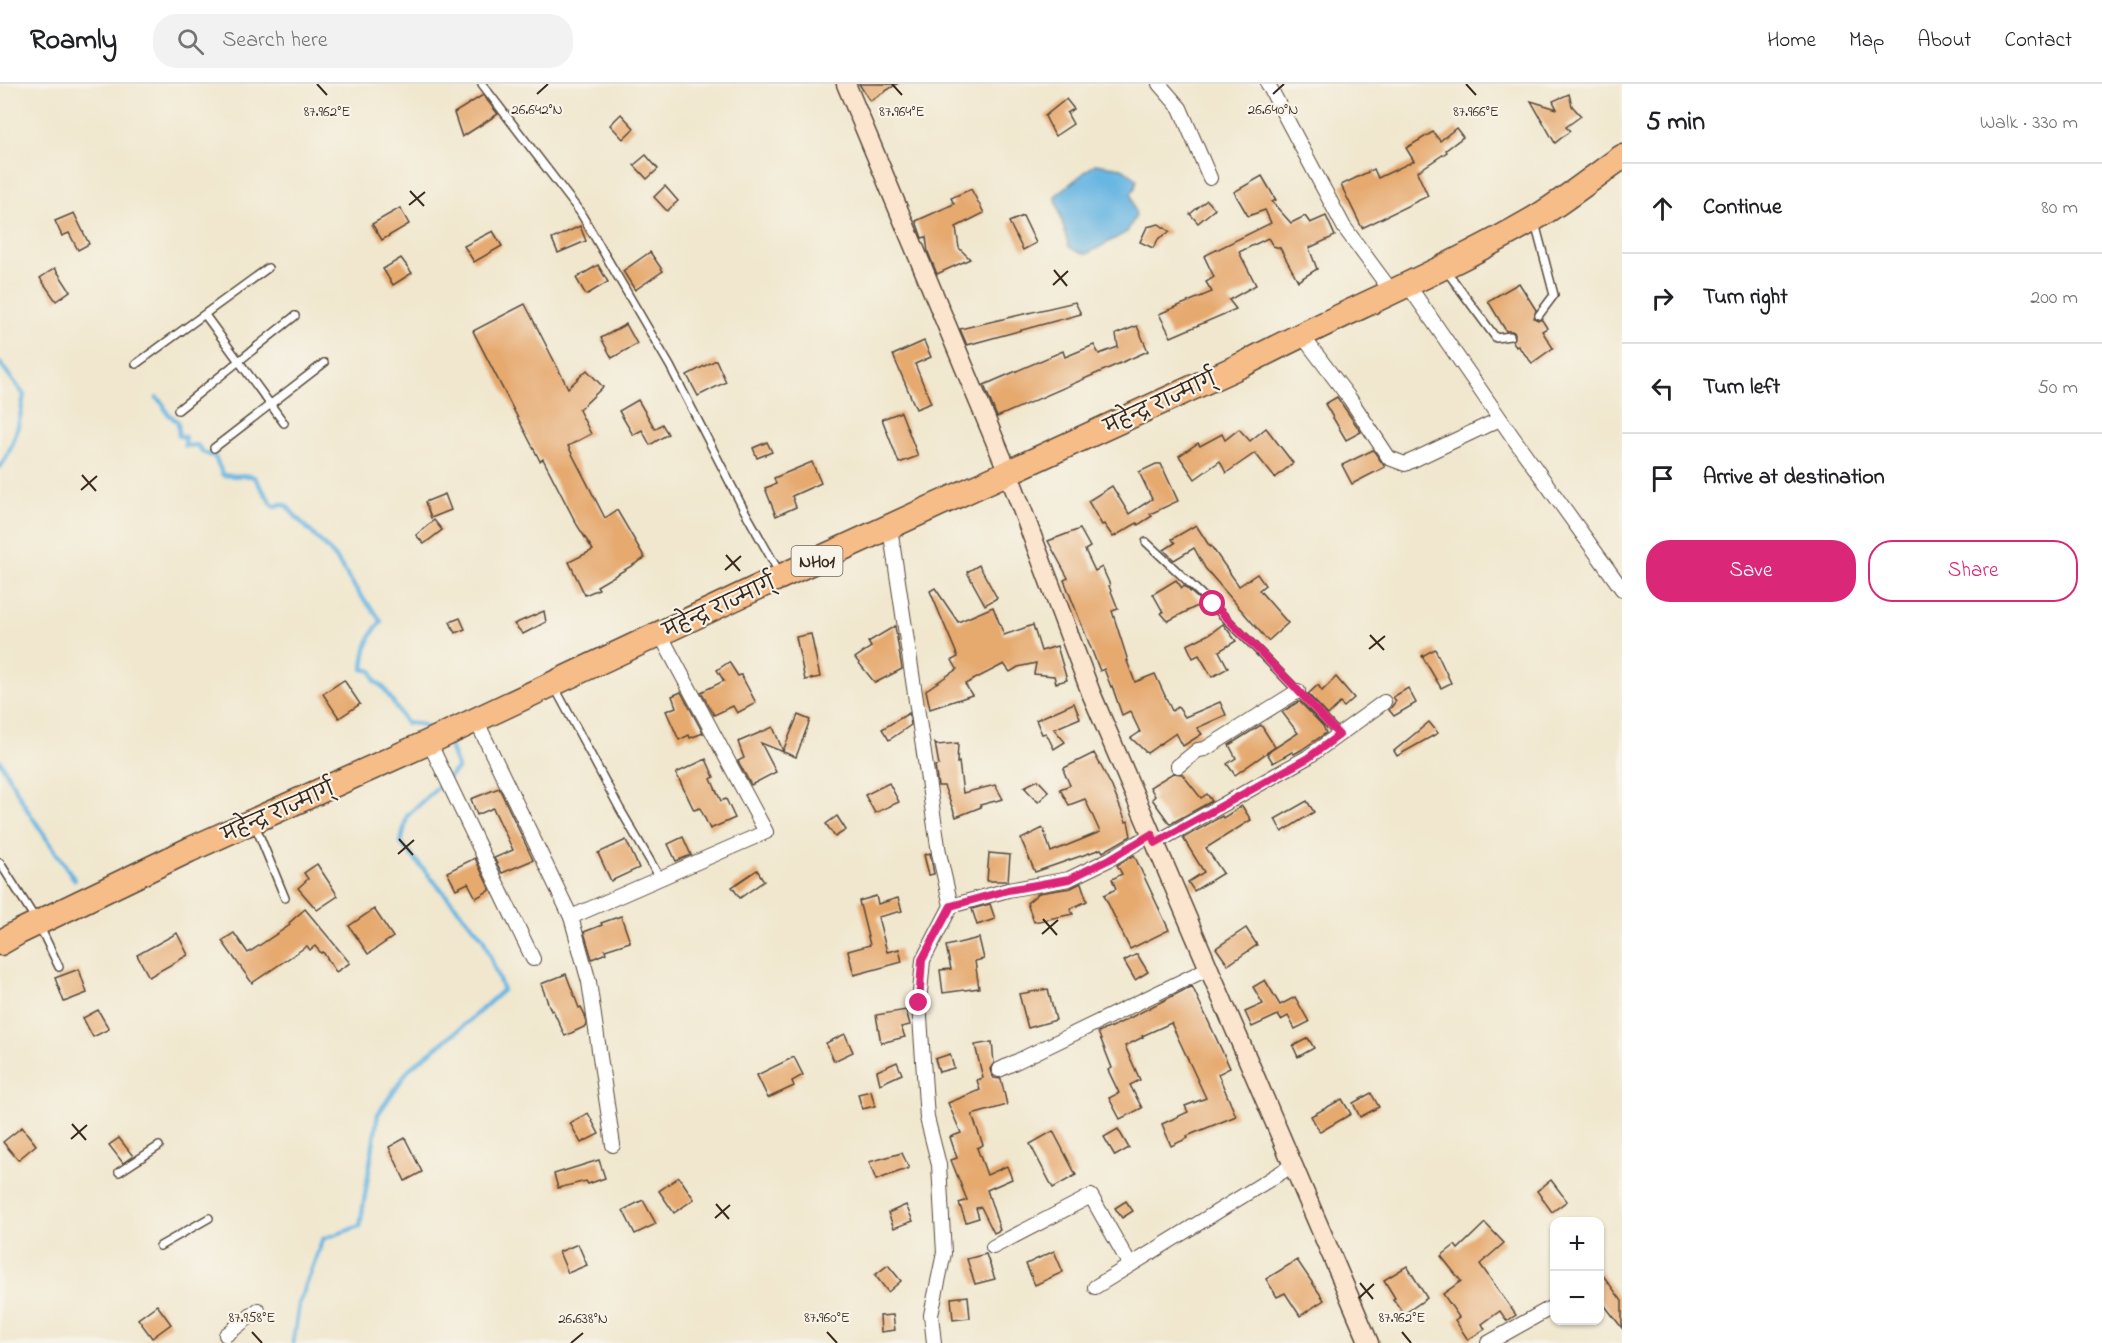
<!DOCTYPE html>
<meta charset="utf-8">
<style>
:root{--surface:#fff;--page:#f2f2f2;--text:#202124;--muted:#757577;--line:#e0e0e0;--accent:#db2777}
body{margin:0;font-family:"Indie Flower","Playpen Sans Deva",sans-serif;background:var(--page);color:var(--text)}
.controls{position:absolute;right:18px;bottom:18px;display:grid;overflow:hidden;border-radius:12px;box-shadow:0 2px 4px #0004}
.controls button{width:54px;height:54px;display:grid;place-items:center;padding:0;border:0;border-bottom:2px solid var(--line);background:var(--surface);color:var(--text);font:30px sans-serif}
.stop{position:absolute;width:18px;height:18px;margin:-14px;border:4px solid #db2777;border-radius:50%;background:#fff}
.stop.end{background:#db2777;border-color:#fff;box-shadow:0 2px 6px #0008}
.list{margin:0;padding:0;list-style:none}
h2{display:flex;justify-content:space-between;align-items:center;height:78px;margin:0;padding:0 24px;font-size:26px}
h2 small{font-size:20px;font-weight:400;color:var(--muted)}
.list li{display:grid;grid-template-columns:39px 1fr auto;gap:18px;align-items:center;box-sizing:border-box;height:90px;padding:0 24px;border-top:2px solid var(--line)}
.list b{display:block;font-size:22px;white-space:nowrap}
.list em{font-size:20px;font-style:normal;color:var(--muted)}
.actions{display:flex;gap:12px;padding:18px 24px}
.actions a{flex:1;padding:14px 0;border:2px solid var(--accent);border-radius:24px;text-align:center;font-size:21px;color:var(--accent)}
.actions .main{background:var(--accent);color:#fff}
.icon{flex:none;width:33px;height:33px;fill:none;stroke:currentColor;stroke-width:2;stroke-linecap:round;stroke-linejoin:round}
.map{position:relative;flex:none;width:1622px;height:1259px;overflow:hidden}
header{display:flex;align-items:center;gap:36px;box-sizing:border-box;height:84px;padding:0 30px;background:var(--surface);border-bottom:2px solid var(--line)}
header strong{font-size:28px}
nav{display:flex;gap:33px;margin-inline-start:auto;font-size:21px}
.search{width:420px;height:54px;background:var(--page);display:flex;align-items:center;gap:15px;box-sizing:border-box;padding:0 21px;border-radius:24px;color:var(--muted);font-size:22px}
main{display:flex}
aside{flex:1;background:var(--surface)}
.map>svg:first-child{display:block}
.water{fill:#68b6e2;stroke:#527080;stroke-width:1.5}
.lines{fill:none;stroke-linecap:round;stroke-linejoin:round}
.stream{stroke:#68b6e2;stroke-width:4.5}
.building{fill:#e6a96e}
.lane-casing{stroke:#564638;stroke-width:10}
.street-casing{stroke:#564638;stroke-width:16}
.secondary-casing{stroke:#564638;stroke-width:21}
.highway-casing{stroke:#564638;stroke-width:27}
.lane{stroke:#fff;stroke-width:7}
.street{stroke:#fff;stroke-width:14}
.secondary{stroke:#fce5cf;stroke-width:18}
.highway{stroke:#f7bd88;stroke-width:24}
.route{stroke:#db2777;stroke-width:8}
.ticks{fill:none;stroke:#3b2a1e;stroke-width:2}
.labels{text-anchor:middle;stroke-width:4.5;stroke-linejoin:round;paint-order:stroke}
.shield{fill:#f7f3e8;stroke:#73665b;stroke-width:1.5}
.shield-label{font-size:18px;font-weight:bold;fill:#3b2a1e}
.street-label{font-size:20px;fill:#3b2a1e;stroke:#f7f3e8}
.ticks-label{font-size:15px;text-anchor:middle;fill:#3b2a1e;stroke:#f7f3e8;stroke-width:4.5;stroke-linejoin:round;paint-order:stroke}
</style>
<header>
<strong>Roamly</strong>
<div class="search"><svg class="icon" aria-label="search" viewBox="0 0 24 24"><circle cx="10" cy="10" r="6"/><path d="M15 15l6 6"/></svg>Search here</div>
<nav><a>Home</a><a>Map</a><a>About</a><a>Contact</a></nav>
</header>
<main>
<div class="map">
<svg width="1622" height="1259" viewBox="0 0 1622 1259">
<rect width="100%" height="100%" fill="#f7f3e8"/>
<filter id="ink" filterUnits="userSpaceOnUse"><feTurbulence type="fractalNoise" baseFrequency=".0167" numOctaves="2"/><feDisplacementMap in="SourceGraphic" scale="12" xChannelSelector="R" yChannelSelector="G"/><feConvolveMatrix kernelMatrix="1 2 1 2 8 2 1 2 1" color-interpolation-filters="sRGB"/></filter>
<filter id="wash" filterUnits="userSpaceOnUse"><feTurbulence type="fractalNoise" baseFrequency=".008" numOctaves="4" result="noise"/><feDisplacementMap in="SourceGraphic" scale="24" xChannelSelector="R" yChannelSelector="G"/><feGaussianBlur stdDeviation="1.35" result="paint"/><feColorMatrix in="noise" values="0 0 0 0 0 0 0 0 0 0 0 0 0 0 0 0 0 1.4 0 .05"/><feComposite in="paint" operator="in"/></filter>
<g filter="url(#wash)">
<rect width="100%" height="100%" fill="#f0e7ce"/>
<!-- water -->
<polygon class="water" points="1095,80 1122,84 1137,95 1135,104 1131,110 1136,132 1127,148 1087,170 1076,167 1069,163 1055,112"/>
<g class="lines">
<!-- stream -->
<g class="stream">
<path d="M0 279 24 311C20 336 15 362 0 383"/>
<path d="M157 314 163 320 167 329 178 338 179 352 185 353V362L197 361 204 369 215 373 223 391C235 393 243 390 254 393L274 423 281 420 287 422C302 442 323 457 338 477 345 488 351 498 358 508 366 519 375 526 381 538 369 550 364 568 363 585L372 587 375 597 384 604 406 639 420 640 430 645"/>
<polyline points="0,677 28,727 75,796"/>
<polyline points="293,1259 299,1220 323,1155 360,1142 378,1030 409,985 461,944 503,906 483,854 401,759 407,732 458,684 448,656"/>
</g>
</g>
<g id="blocks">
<!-- building -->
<g class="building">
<polygon points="859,0 897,0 870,17"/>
<polygon points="1569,10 1572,22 1581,32 1566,43 1570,47 1555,59 1531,17 1557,25 1553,17"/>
<polygon points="483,11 498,30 462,53 454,29"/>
<polygon points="1066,15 1074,25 1067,29 1073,40 1055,52 1045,32"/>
<polygon points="621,30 634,44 623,55 610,41"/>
<polygon points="1456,44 1463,53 1446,66 1447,68 1417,88 1428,112 1362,144 1341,101 1374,85 1378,94 1414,77 1406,64 1433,48 1440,57"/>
<polygon points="646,71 658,85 647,95 634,81"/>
<polygon points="1262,92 1276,116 1272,118 1291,139 1305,132 1310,139 1326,132 1335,152 1309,164 1317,185 1298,197 1280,164 1273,162 1268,154 1239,168 1256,201 1229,216 1236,225 1171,253 1159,230 1212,208 1206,198 1214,193 1204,172 1271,139 1265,126 1248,132 1234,108"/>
<polygon points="665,102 678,117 667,127 654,113"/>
<polygon points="971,105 984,129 956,143 959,164 970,175 937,190 928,168 926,153 922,154 916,137 954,120 951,114"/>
<polygon points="1207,116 1215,125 1198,139 1190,130"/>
<polygon points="400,124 409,140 382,156 372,140"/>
<polygon points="74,129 89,160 78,166 69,149 62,152 55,137"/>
<polygon points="1023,132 1036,159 1023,166 1009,138"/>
<polygon points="1159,140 1170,148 1159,154 1153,164 1140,158 1147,143"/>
<polygon points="580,142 586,157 558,169 552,155"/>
<polygon points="493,147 502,162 474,178 464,162"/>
<polygon points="650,168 663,187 635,206 623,187"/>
<polygon points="401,174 412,189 393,201 383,185"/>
<polygon points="598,181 608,198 586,211 576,194"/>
<polygon points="55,184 70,207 56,217 40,194"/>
<polygon points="1519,199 1536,226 1534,234 1538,236 1542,236 1547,244 1542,247 1553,264 1532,279 1518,262 1516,263 1513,257 1515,254 1515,249 1512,247 1506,247 1488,217"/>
<polygon points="1075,218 1081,230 967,261 960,245"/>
<polygon points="525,220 568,304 587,286 603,303 579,326 591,350 568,362 605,434 617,426 645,474 597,502 599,505 585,511 569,478 593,466 577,441 543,375 540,377 473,247"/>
<polygon points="626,240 637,260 612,274 601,254"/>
<polygon points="1137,242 1148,267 997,333 984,301 1063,267 1065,273 1094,261 1099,270 1118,263 1116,250"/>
<polygon points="924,257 931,273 915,280 931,319 916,325 893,271"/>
<polygon points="716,276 726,298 698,312 687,291"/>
<polygon points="1337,313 1361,348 1346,356 1325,320"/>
<polygon points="638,316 655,345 662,340 668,350 650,361 642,346 633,351 619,327"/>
<polygon points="901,328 918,372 899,379 882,335"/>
<polygon points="1266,344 1293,379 1275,394 1255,369 1226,389 1220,377 1195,395 1179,372 1198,359 1200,362 1222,350 1225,356 1239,345 1250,357"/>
<polygon points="767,358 772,368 757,374 753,364"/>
<polygon points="1373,366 1385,383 1352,400 1342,381"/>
<polygon points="812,378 821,399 792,412 796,423 776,432 765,404 776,400 774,394"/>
<polygon points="1156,380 1161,380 1178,417 1150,430 1152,432 1138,441 1137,439 1113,453 1104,440 1102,441 1088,417 1112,402 1129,430 1152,415 1139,388"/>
<polygon points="445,410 451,426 431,434 425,418"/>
<polygon points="434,436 442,446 424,460 416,451"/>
<polygon points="1196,441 1210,463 1211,462 1239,502 1257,490 1265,501 1259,506 1288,539 1268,557 1205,484 1194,464 1174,476 1164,466 1175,459 1172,455"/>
<polygon points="1080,445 1090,463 1085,466 1095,487 1102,483 1110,501 1109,502 1118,525 1112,527 1128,577 1127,577 1135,598 1155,590 1172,627 1178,623 1185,633 1220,618 1226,631 1197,644 1202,650 1183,662 1176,649 1147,669 1131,654 1140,648 1130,627 1122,631 1112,602 1111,603 1104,585 1100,587 1064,496 1068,494 1048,457"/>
<polygon points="979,481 997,514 985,521 967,488"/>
<polygon points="1176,496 1182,504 1184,502 1203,519 1168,537 1161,529 1163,528 1153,510"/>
<polygon points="935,504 958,538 993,523 1004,551 1033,541 1041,567 1057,562 1067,596 1056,599 1054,592 1034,590 1036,579 1018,583 1010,588 1004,580 965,600 972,611 930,625 926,606 957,585 952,576 958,573 930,507"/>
<polygon points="544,527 546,538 523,550 514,540"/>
<polygon points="460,534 465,545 455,549 450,538"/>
<polygon points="1223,540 1236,557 1219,567 1228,584 1212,593 1199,571 1193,574 1187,561 1211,549"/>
<polygon points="895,542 902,585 875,599 855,574 871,563 868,558"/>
<polygon points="811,550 820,593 805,596 796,553"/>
<polygon points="1435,565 1451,599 1441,604 1422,572"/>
<polygon points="729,578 738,592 741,591 756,619 737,629 733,622 714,631 701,608 724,597 717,586"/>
<polygon points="1336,593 1354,614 1344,623 1340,619 1328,631 1308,610 1318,601 1322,607"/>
<polygon points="344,596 360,620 339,634 323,610"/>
<polygon points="1408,604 1416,619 1394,632 1389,626 1396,617 1393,613"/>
<polygon points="681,608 703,649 690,654 689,651 679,656 666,627 676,623 672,612"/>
<polygon points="1298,618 1300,618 1323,642 1326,649 1301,666 1294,670 1292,668 1273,679 1267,669 1298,649 1282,628"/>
<polygon points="1074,619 1080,634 1054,645 1065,658 1054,665 1046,649 1042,650 1036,636"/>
<polygon points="909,629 911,641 889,656 882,645"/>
<polygon points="798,631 810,636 796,673 761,659 776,688 751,701 738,677 744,674 738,658 773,643 783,667"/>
<polygon points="1429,638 1438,649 1397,672 1394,667"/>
<polygon points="1261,641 1275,663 1235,691 1227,680 1236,674 1229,661"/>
<polygon points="935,659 937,661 958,659 957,679 959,678 963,709 995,701 1003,715 980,721 981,723 956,733 944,702 938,702 935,682 939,681"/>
<polygon points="1094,669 1112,703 1126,738 1128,737 1131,752 1103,768 1101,765 1035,788 1021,755 1043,744 1051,768 1100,748 1085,715 1069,721 1060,705 1070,701 1064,688 1064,684"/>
<polygon points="706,675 714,693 711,695 721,717 726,715 735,734 710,745 700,724 694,726 676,689"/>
<polygon points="1173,689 1182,690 1201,714 1207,710 1212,717 1170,740 1152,715 1155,712 1150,703"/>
<polygon points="1038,696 1049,708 1038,718 1024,703"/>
<polygon points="889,699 899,718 875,729 865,711"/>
<polygon points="499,704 533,776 502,789 494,774 513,766 493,724 477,731 471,715"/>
<polygon points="1307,717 1314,728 1282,748 1275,735"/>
<polygon points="1242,722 1251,736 1206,764 1223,789 1194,807 1188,798 1204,788 1183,754 1222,732 1223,734"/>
<polygon points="837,732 846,746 835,753 826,740"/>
<polygon points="683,753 691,771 676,777 668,760"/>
<polygon points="626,756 639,784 611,797 598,769"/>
<polygon points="930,769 934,790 929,791 924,771"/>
<polygon points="989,769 1010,771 1008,797 987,797"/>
<polygon points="1134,771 1169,846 1130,865 1104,811 1116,805 1112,795 1122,790 1117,781"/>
<polygon points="475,774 490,806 476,814 468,799 456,805 447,788"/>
<polygon points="317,780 338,812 317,826 298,804 308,795 304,789"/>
<polygon points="757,786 764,797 740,814 732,803"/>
<polygon points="1081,799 1087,817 1070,825 1073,830 1034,838 1027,819 1039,809 1071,804"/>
<polygon points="876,812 878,820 898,814 902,827 878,833 887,868 899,865 902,878 854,891 848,867 870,861 859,817"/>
<polygon points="990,820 995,835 977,841 972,825"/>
<polygon points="305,825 350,879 336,888 323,868 321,869 315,862 310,866 307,862 252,899 222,857 234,849 248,869 290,841 289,839"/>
<polygon points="374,825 393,853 368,870 349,842"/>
<polygon points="621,832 630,858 605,866 606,869 592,875 584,848 602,841 601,839"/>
<polygon points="1246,844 1257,861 1228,881 1216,864"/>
<polygon points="177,849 188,871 149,893 137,871"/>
<polygon points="979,854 984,875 975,877 979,904 943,909 940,886 951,885 946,862"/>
<polygon points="1137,870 1148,888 1135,896 1124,877"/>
<polygon points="79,885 87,909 64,918 55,894"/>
<polygon points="566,890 579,924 581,923 585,931 586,942 565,952 553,926 551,927 541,900"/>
<polygon points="1265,896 1280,921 1295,913 1309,938 1295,945 1288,932 1281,936 1278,931 1252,943 1245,928 1263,920 1253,903"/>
<polygon points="1192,902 1230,984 1218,990 1236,1032 1187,1052 1188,1054 1171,1062 1162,1040 1188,1028 1185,1022 1206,1014 1171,939 1142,952 1143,953 1125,962 1140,996 1130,1001 1142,1024 1120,1035 1109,1014 1119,1009 1108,986 1112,984 1098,948 1112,943"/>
<polygon points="1048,905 1056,936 1028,944 1019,910"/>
<polygon points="98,926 109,945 93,953 83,934"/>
<polygon points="906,926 910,941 901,943 905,953 881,959 876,931"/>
<polygon points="845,950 853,968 834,977 826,959"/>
<polygon points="1308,954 1314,964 1298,973 1293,962"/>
<polygon points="992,958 994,979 990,985 991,989 994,994 1001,995 1007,1021 972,1031 983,1061 977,1064 987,1091 1007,1082 1012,1095 987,1106 1000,1146 994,1149 981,1123 976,1124 979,1134 966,1138 959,1119 967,1116 951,1076 957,1074 950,1053 961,1049 948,1019 980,1006 977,996 983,994 975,961"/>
<polygon points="950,970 954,984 939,988 935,975"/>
<polygon points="794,973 803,991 792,997 794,1002 768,1014 757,991"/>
<polygon points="897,978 902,990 880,1000 877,987"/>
<polygon points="871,1007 875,1022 862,1025 858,1010"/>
<polygon points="1371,1009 1379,1023 1360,1033 1353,1019"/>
<polygon points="1342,1015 1351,1030 1320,1048 1311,1032"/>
<polygon points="588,1029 599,1050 581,1059 570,1039"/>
<polygon points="22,1043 36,1061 18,1076 3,1058"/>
<polygon points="1118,1045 1129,1064 1115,1072 1104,1053"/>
<polygon points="1053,1047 1076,1091 1053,1104 1030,1060"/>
<polygon points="119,1054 133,1072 123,1079 109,1061"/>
<polygon points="405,1054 422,1088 405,1097 389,1063"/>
<polygon points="902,1069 909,1084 876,1096 869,1078"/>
<polygon points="599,1076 605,1094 588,1100 586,1097 558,1104 554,1090"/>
<polygon points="679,1093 694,1115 674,1129 659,1107"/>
<polygon points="1551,1096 1567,1117 1552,1128 1537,1107"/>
<polygon points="643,1116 656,1140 635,1150 623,1126"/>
<polygon points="1126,1117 1133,1127 1122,1134 1115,1124"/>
<polygon points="906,1121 913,1137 894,1144 888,1129"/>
<polygon points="1485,1139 1504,1159 1480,1180 1516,1231 1507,1237 1500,1227 1482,1240 1485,1245 1468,1256 1455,1236 1459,1233 1443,1210 1461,1197 1441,1172 1455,1161 1458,1165"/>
<polygon points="578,1160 587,1181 568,1189 559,1168"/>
<polygon points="1054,1167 1063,1188 1035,1201 1026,1180"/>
<polygon points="986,1170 995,1195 975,1200 967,1175"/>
<polygon points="1297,1176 1324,1216 1300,1232 1285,1209 1277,1213 1266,1195"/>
<polygon points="888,1181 901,1197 888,1208 875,1191"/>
<polygon points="1407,1182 1427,1214 1404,1230 1393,1215 1395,1214 1384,1196"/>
<polygon points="1599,1186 1622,1217 1622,1244 1599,1214"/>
<polygon points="968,1212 970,1234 953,1236 951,1214"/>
<polygon points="157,1221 171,1240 152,1254 138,1235"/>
<polygon points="893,1231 895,1246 881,1248 880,1232"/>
</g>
</g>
</g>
<g filter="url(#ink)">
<use href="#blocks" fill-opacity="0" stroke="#564638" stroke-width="1.5"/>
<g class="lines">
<defs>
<g id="lane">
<polyline points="482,0 580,128 670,282 743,424 779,488"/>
<polyline points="1535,139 1554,211 1539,231"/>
<polyline points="1445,185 1496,254 1510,252"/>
<polyline points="205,231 284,339"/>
<polyline points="136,280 268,184"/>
<polyline points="178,326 295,232"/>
<polyline points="214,364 324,279"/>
<path d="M1146 458C1213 520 1277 584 1339 651"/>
<polyline points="554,602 620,725 660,794"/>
<polyline points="255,741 285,814"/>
<polyline points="0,779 38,839 59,883"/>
<polyline points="119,1088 159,1062"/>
<polyline points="160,1162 209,1134"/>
</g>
<g id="street">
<polyline points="1159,0 1180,24 1210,94"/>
<polyline points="1268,0 1344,143 1392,208"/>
<polyline points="1408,201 1512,352 1622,505"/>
<polyline points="1301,250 1350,315 1389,374 1405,380 1500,335"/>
<polyline points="890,444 939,769 951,822 923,876 919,919 927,1034 939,1081 944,1169 931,1231 934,1259"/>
<polyline points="476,636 571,833 589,898 613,1061"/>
<polyline points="429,658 533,875"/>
<polyline points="1178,682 1198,666 1205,665 1298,607"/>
<polyline points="1155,759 1308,673 1384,618"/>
<polyline points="951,822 1008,806 1069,795 1110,775 1152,750"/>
<polyline points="571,833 766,748 660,550"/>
<polyline points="999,986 1209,884"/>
<polyline points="993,1163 1091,1112 1130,1181"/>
<polyline points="1095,1203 1293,1081"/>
<polyline points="226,1251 258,1226"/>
<polyline points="1488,1259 1554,1222"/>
</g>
<polyline id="secondary" points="846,0 1008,388 1091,609 1369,1259"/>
<path id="highway" d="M0 859 19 848 189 766 429 658 782 492 1244 280C1339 230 1439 190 1532 136 1563 118 1592 94 1622 73"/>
</defs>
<!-- lane casing -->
<use href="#lane" class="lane-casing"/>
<!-- street casing -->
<use href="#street" class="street-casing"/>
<!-- secondary casing -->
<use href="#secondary" class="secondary-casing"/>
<!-- highway casing -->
<use href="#highway" class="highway-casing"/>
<!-- lane -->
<use href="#lane" class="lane"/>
<!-- street -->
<use href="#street" class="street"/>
<!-- secondary -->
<use href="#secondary" class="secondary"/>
<!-- highway -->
<use href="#highway" class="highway"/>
</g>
</g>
<g class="lines" filter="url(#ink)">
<!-- route -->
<polyline class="route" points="919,919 922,876 951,822 1008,806 1069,795 1110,775 1152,750 1155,759 1308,674 1339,651 1292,600 1213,520"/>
</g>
<!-- ticks -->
<path class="ticks" d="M317 0 327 11M892 0 902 11M1466 0 1476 11M537 10 548 0M1273 10 1284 0M410 107 424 122M409 121 425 108M1054 186 1067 202M1053 201 1068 187M82 391 96 407M81 406 97 392M726 471 740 487M725 486 741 472M1370 551 1384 566M1369 565 1385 552M399 755 413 771M398 770 414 756M1043 835 1057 851M1042 850 1058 836M72 1040 86 1056M71 1055 87 1041M716 1120 729 1135M715 1134 730 1121M1360 1199 1373 1215M1359 1214 1374 1200M252 1248 262 1259M827 1248 837 1259M1402 1248 1411 1259M571 1259 583 1249"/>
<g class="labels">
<!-- shield labels -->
<rect class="shield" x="791.5" y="462" width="51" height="30" rx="4.5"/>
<g class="shield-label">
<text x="817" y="483">NH01</text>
</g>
<!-- street labels -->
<g class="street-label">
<text transform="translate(1160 318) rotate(-25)" y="7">महेन्द्र राज्मार्ग्</text>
<text transform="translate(719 522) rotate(-25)" y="7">महेन्द्र राज्मार्ग्</text>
<text transform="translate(278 727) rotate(-24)" y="7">महेन्द्र राज्मार्ग्</text>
</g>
</g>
<g class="ticks-label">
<text x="537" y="30">26.642°N</text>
<text x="1273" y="30">26.640°N</text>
<text x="327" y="32">87.962°E</text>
<text x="902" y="32">87.964°E</text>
<text x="1476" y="32">87.966°E</text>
<text x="252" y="1238">87.958°E</text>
<text x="827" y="1238">87.960°E</text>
<text x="1402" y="1238">87.962°E</text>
<text x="583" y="1239">26.638°N</text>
</g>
</svg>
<div class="controls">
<button>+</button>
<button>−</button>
</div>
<div class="stop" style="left:1213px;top:520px"></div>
<div class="stop end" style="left:919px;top:919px"></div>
</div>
<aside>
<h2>5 min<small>Walk · 330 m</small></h2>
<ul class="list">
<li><svg class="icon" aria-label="ahead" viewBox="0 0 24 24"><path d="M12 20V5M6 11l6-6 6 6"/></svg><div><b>Continue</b></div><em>80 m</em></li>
<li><svg class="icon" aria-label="right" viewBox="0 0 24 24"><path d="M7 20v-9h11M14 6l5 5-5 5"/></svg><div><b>Turn right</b></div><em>200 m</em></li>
<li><svg class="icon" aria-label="left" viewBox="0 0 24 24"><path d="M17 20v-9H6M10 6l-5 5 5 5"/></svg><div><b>Turn left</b></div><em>50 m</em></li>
<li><svg class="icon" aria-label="arrive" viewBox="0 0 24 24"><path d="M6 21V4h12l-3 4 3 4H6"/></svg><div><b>Arrive at destination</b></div></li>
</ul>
<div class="actions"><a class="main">Save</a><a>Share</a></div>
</aside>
</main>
